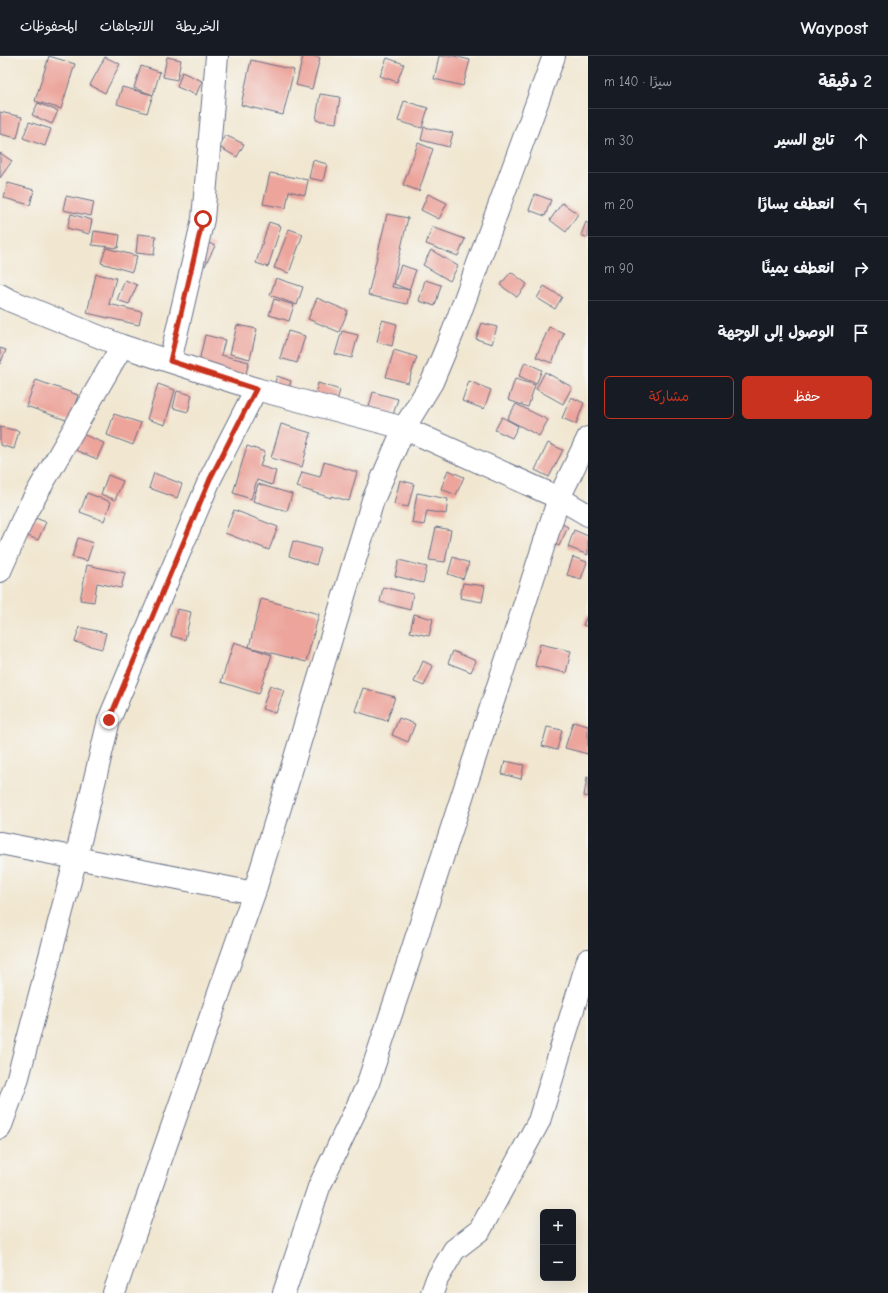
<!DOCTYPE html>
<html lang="ar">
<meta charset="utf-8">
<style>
:root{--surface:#171b24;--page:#20242c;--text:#f1f3f6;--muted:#9ea1a6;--line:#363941;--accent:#c8321e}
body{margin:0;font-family:"Comic Neue","Playpen Sans Arabic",sans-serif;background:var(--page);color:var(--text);direction:rtl}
.controls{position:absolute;right:12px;bottom:12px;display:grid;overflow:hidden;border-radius:6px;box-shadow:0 4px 16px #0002}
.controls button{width:36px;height:36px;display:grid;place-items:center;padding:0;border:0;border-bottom:1px solid var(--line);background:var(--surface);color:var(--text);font:20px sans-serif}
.stop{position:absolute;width:12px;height:12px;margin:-9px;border:3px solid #c8321e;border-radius:50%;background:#fff}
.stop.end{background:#c8321e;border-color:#fff;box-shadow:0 1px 4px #0008}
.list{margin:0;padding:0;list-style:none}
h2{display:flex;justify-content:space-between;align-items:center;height:52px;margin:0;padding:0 16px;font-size:17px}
h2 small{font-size:13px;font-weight:400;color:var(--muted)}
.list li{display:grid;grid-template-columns:26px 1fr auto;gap:12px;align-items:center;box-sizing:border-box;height:64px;padding:0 16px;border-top:1px solid var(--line)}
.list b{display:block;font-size:15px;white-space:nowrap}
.list em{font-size:13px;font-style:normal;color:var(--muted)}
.actions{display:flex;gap:8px;padding:12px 16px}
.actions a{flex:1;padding:9px 0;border:1px solid var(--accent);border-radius:6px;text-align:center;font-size:14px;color:var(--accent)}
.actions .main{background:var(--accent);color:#fff}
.icon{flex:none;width:22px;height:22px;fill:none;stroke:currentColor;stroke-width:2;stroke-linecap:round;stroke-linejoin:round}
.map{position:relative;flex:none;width:588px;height:1237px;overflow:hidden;direction:ltr}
header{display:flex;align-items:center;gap:24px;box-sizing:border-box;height:56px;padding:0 20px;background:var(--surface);border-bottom:1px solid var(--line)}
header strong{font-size:19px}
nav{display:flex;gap:22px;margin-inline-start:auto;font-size:14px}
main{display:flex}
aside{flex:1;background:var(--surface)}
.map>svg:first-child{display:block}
.building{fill:#eca49b}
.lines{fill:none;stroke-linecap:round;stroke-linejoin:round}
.street-casing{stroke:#666f86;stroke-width:24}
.street{stroke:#fff;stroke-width:22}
.route{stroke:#c8321e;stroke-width:5}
</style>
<header>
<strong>Waypost</strong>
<nav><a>الخريطة</a><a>الاتجاهات</a><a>المحفوظات</a></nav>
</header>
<main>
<aside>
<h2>2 دقيقة<small>سيرًا · 140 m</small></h2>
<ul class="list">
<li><svg class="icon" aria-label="ahead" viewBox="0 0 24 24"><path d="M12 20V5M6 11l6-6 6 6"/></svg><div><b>تابع السير</b></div><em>30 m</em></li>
<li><svg class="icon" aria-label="left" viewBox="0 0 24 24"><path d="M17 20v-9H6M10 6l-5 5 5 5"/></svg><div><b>انعطف يسارًا</b></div><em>20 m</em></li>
<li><svg class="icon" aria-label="right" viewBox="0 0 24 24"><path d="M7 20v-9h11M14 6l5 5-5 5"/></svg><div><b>انعطف يمينًا</b></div><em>90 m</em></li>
<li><svg class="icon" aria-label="arrive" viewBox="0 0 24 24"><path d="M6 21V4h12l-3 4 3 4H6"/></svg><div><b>الوصول إلى الوجهة</b></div></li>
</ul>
<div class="actions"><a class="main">حفظ</a><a>مشاركة</a></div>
</aside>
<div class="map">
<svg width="588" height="1237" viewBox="0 0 588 1237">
<rect width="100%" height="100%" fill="#f6f6f2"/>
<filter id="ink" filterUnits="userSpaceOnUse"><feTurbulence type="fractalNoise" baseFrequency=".025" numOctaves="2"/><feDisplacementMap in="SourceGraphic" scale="8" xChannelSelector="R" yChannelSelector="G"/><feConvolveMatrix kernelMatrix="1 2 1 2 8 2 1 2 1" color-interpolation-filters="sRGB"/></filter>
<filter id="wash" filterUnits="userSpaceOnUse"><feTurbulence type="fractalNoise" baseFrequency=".012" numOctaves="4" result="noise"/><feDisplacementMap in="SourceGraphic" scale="16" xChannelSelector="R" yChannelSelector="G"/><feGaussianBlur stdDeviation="0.9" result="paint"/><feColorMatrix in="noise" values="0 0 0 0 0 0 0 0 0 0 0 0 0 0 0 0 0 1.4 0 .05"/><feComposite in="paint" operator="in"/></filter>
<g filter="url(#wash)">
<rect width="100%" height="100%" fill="#f1e7d1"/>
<g id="blocks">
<!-- building -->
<g class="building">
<polygon points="49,0 75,8 61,53 35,45"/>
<polygon points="303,0 314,0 320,2 312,33 296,29"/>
<polygon points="439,0 454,0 470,4 463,30 434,23"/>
<polygon points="105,1 120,8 105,37 90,29"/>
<polygon points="167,1 181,4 177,24 163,21"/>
<polygon points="387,2 404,8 397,26 380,20"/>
<polygon points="251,4 294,14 283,59 241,49"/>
<polygon points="141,10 160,16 153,39 134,32"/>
<polygon points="182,16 202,25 196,39 177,31"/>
<polygon points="122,31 153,39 147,57 117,48"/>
<polygon points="320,38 340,41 336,67 316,64"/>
<polygon points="404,45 428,52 422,72 398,65"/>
<polygon points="38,47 58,55 52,68 32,59"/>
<polygon points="0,56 22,61 17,82 0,78"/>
<polygon points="29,66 51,73 45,90 23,82"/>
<polygon points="424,71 453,77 449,91 421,84"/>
<polygon points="225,79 244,88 237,101 219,91"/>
<polygon points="418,87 433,93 419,135 403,129"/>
<polygon points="0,97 12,105 0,122"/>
<polygon points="313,104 327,108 323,125 309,122"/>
<polygon points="270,117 308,124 305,139 289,135 286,152 263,148"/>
<polygon points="8,127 34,134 30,149 4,142"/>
<polygon points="428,138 447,147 439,163 421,154"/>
<polygon points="535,138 551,144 545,160 529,154"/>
<polygon points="66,140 94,146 91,160 63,154"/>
<polygon points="562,147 578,158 566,176 550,164"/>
<polygon points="71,158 92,164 89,178 67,172"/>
<polygon points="387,158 408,162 392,231 410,234 407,248 368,239"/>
<polygon points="269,166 281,170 268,211 256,207"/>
<polygon points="586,166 588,167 588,182 581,179"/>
<polygon points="432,171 465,183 458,200 426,188"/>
<polygon points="289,173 303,178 289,217 274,212"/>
<polygon points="94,175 120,179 118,192 92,189"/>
<polygon points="138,178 156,180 154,199 136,197"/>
<polygon points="205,185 215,190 205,210 195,205"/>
<polygon points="106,192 137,200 132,216 101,207"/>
<polygon points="431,194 458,210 450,225 423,209"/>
<polygon points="401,209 416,214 409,234 394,228"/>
<polygon points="511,216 527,228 517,241 500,229"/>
<polygon points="96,218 116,222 109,248 142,256 139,269 87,257"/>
<polygon points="276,222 303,231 297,249 270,239"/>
<polygon points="125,224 137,229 129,248 117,244"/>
<polygon points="425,224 441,229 435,250 419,245"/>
<polygon points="544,230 562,241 555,253 537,242"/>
<polygon points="317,242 348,255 339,276 308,263"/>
<polygon points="274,243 294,249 289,265 269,259"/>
<polygon points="382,264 397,268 392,290 377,286"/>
<polygon points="482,267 497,271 492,288 476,283"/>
<polygon points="237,269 257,273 250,303 230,298"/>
<polygon points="549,271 564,277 552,307 536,301"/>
<polygon points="288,275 305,280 297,307 280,302"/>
<polygon points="342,275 358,279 352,302 335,298"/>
<polygon points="205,279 225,284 221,299 249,306 245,321 198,310"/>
<polygon points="0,292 6,294 0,308"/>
<polygon points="394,294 417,301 408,327 386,321"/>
<polygon points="525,306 542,314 536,328 519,320"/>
<polygon points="545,316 572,331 563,348 536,333"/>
<polygon points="277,320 291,325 286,342 271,337"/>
<polygon points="515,323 535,329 528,351 508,344"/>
<polygon points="36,324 78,339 69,365 26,350"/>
<polygon points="469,325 491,334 484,353 462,345"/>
<polygon points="318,327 340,334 336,349 314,342"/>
<polygon points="158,328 175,334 165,369 147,363"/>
<polygon points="177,335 192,339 188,356 173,352"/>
<polygon points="373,336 398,343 392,362 368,355"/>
<polygon points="571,341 584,347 576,368 562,362"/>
<polygon points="516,348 548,364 539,380 507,363"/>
<polygon points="114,358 141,367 133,389 107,379"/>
<polygon points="502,361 518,370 512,382 495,374"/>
<polygon points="281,368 311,377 302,411 271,402"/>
<polygon points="0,371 19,375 14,393 0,389"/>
<polygon points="77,376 104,387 97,403 70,392"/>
<polygon points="548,387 563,394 549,421 535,414"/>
<polygon points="247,390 265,396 260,410 276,415 272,429 257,424 251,443 233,437"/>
<polygon points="324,406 357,416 349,445 331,440 331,442 297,431 302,416 320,421"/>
<polygon points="448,414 464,421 456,439 441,433"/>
<polygon points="154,417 182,428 177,442 149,432"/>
<polygon points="108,419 123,425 115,444 101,438"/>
<polygon points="400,424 414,428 408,451 394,448"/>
<polygon points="258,428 292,438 287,455 253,445"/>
<polygon points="87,437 111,446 104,465 80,456"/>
<polygon points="417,437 448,443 446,458 427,455 424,469 412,467"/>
<polygon points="234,454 278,471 269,494 225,477"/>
<polygon points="30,460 46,466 38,484 23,478"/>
<polygon points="554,464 568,471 559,490 545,483"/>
<polygon points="436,471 451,474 445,506 429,504"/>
<polygon points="574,474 588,480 588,499 568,491"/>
<polygon points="78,482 93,487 87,505 72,501"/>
<polygon points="293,485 321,493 316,509 289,500"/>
<polygon points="453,501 469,507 463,523 448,518"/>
<polygon points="573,501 587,506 581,523 567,519"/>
<polygon points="399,504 427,511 423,527 395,520"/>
<polygon points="87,509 125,517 121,532 97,527 94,546 80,544"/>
<polygon points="463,527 485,530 482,546 460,542"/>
<polygon points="383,531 413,538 410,554 380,546"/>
<polygon points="261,543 319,558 306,606 249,591"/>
<polygon points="177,553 191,556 185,584 171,580"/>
<polygon points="414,558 433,563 429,580 410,576"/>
<polygon points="588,558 588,571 583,569"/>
<polygon points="79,571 106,577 102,593 75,586"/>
<polygon points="234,586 272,599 259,638 221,626"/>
<polygon points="540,588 571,595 566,617 535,610"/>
<polygon points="453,595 476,605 471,616 448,607"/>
<polygon points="423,605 433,610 424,630 414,626"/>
<polygon points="270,629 284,634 276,657 262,653"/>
<polygon points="363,632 395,641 387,665 355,655"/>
<polygon points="399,662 415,668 408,686 392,679"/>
<polygon points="573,666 588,670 588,698 565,692"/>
<polygon points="547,671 562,674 557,694 542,690"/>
<polygon points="505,705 524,709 521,723 502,718"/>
<polygon points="587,721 588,721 588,741 584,740"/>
</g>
</g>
</g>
<g filter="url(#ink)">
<use href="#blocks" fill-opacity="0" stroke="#666f86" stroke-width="1"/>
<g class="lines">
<defs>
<g id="street">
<polyline points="0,239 9,244 122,290 256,333 404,372 559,442 588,459"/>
<polyline points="170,305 203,163 217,0"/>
<polyline points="0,515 26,456 122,290"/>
<polyline points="0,787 254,837"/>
<polyline points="0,1072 17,1025 76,802 109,664 210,423 256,333"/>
<polyline points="114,1237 254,837 373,444 404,372 432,326 453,276 554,0"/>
<polyline points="284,1237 319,1131 367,1030 410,901 559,442 588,382"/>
<polyline points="432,1237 437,1223 454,1194 480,1174 539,1065 588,904"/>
</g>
</defs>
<!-- street casing -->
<use href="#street" class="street-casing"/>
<!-- street -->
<use href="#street" class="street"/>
</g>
</g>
<g class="lines" filter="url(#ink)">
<!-- route -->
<polyline class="route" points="109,664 210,423 256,333 170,305 203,163"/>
</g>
</svg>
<div class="controls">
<button>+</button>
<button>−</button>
</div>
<div class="stop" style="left:203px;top:163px"></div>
<div class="stop end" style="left:109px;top:664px"></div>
</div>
</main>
